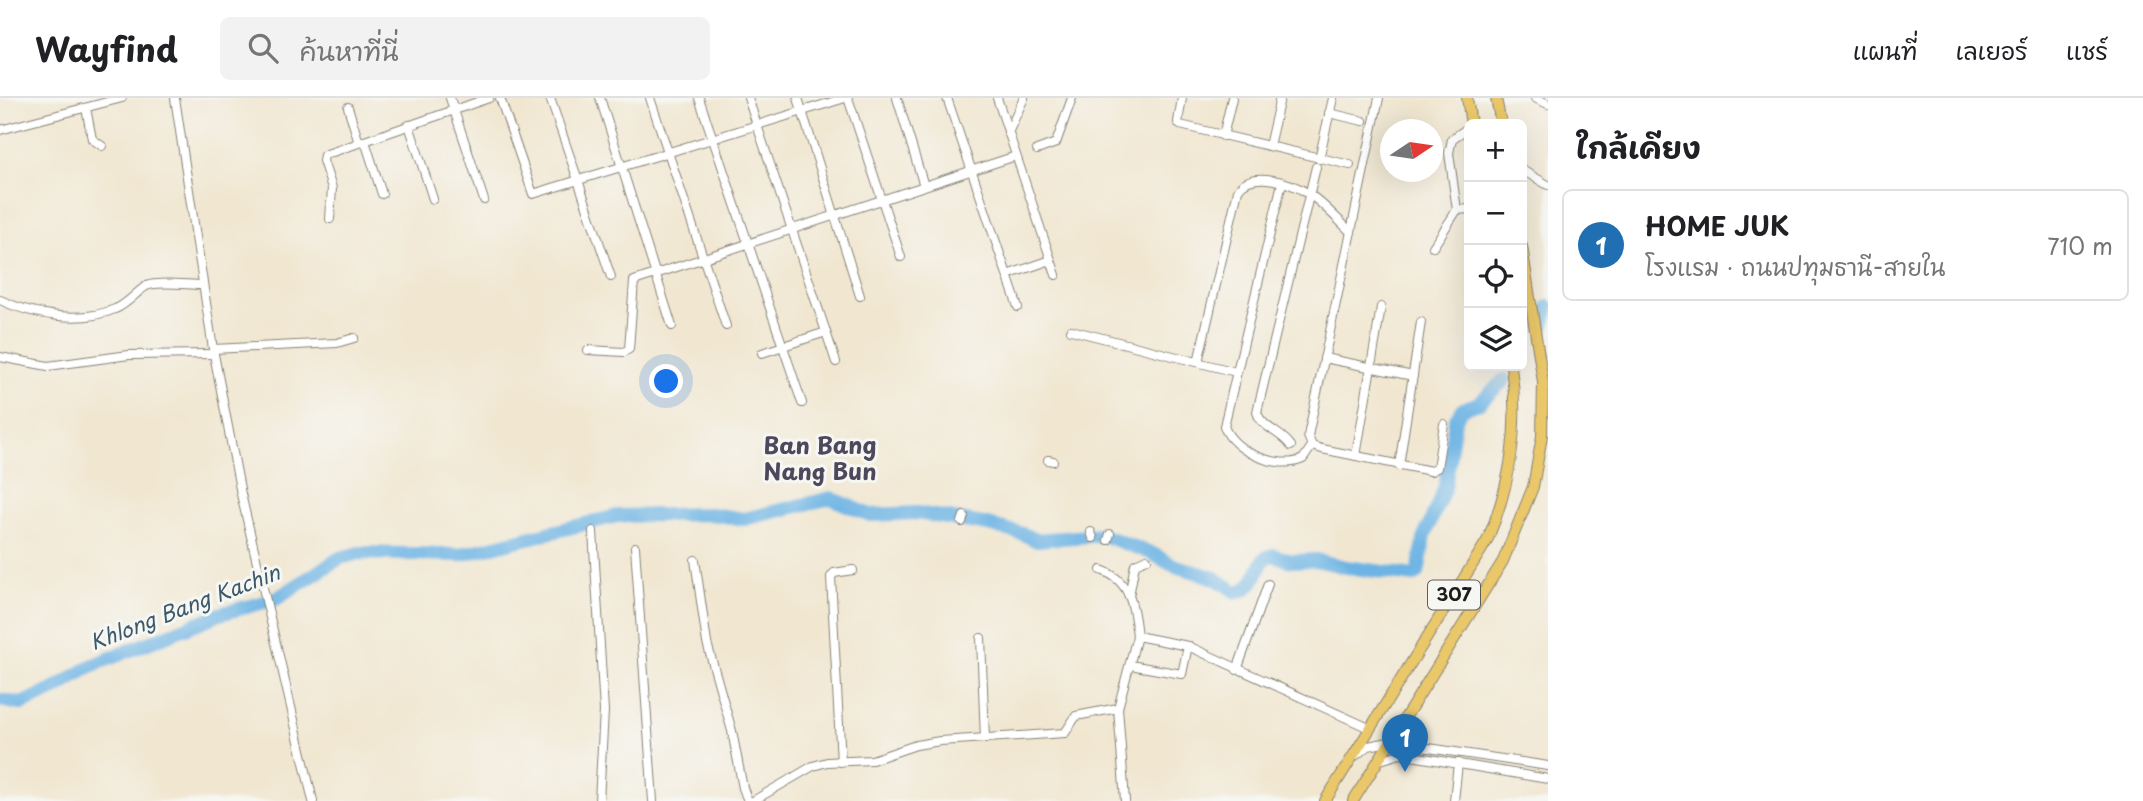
<!DOCTYPE html>
<html lang="th">
<meta charset="utf-8">
<style>
:root{--surface:#fff;--page:#f2f2f2;--text:#202124;--muted:#757577;--line:#e0e0e0;--accent:#1f6fb2}
body{margin:0;font-family:"Playpen Sans","Playpen Sans Thai",sans-serif;background:var(--page);color:var(--text)}
.controls{position:absolute;right:21px;top:21px;display:grid;overflow:hidden;border-radius:10px;box-shadow:0 7px 28px #0002}
.controls button{width:63px;height:63px;display:grid;place-items:center;padding:0;border:0;border-bottom:2px solid var(--line);background:var(--surface);color:var(--text);font:35px sans-serif}
.compass{position:absolute;left:1380px;top:21px;width:63px;height:63px;border-radius:50%;background:var(--surface);box-shadow:0 7px 28px #0002;rotate:77deg}
.you{position:absolute;left:667px;top:284px;width:24px;height:24px;margin:-18px;border:5px solid #fff;border-radius:50%;background:#1a73e8;box-shadow:0 0 0 10px #1a73e833}
.badge{display:grid;place-items:center;width:46px;height:46px;border-radius:50%;background:var(--accent);color:#fff;font-size:23px;font-weight:700}
.pin{position:absolute;translate:-50% -58px;filter:drop-shadow(0 2px 4px #0008)}
.pin::after{content:'';position:absolute;top:37px;width:24px;height:21px;background:inherit;clip-path:polygon(0 0,100% 0,50% 100%)}
.list{margin:0;padding:0;list-style:none}
h2{display:flex;justify-content:space-between;align-items:center;height:91px;margin:0;padding:0 28px;font-size:30px}
h2 small{font-size:23px;font-weight:400;color:var(--muted)}
.list li{display:grid;grid-template-columns:46px 1fr auto;gap:21px;align-items:center;box-sizing:border-box;height:112px;margin:0 14px 14px;padding:0 14px;border:2px solid var(--line);border-radius:10px}
.list b{display:block;font-size:26px;white-space:nowrap}
.list p{margin:0;font-size:23px;white-space:nowrap;color:var(--muted)}
.list em{font-size:23px;font-style:normal;color:var(--muted)}
.icon{flex:none;width:38px;height:38px;fill:none;stroke:currentColor;stroke-width:2;stroke-linecap:round;stroke-linejoin:round}
.map{position:relative;flex:none;width:1548px;height:703px;overflow:hidden}
header{display:flex;align-items:center;gap:42px;box-sizing:border-box;height:98px;padding:0 35px;background:var(--surface);border-bottom:2px solid var(--line)}
header strong{font-size:33px}
nav{display:flex;gap:38px;margin-inline-start:auto;font-size:24px}
.search{width:490px;height:63px;background:var(--page);display:flex;align-items:center;gap:18px;box-sizing:border-box;padding:0 24px;border-radius:10px;color:var(--muted);font-size:26px}
main{display:flex}
aside{flex:1;background:var(--surface)}
.map>svg:first-child{display:block}
.lines{fill:none;stroke-linecap:round;stroke-linejoin:round}
.river{stroke:#6db4e4;stroke-width:14}
.minor-casing{stroke:#868276;stroke-width:10}
.major-casing{stroke:#868276;stroke-width:12}
.minor{stroke:#fff;stroke-width:8}
.major{stroke:#eac769;stroke-width:10}
.labels{text-anchor:middle;stroke-width:6;stroke-linejoin:round;paint-order:stroke}
.shield{fill:#f6f6f2;stroke:#5d5d5c;stroke-width:2}
.shield-label{font-size:18px;font-weight:bold;fill:#1c1c1c}
.water-label{font-size:21px;font-style:italic;fill:#3c596c;stroke:#f6f6f2}
.quarter-label{font-size:23px;font-weight:bold;fill:#4e485d;stroke:#f6f6f2}
</style>
<header>
<strong>Wayfind</strong>
<div class="search"><svg class="icon" aria-label="search" viewBox="0 0 24 24"><circle cx="10" cy="10" r="6"/><path d="M15 15l6 6"/></svg>ค้นหาที่นี่</div>
<nav><a>แผนที่</a><a>เลเยอร์</a><a>แชร์</a></nav>
</header>
<main>
<div class="map">
<svg width="1548" height="703" viewBox="0 0 1548 703">
<rect width="100%" height="100%" fill="#f6f6f2"/>
<filter id="ink" filterUnits="userSpaceOnUse"><feTurbulence type="fractalNoise" baseFrequency=".0143" numOctaves="2"/><feDisplacementMap in="SourceGraphic" scale="14" xChannelSelector="R" yChannelSelector="G"/><feConvolveMatrix kernelMatrix="1 2 1 2 8 2 1 2 1" color-interpolation-filters="sRGB"/></filter>
<filter id="wash" filterUnits="userSpaceOnUse"><feTurbulence type="fractalNoise" baseFrequency=".00686" numOctaves="4" result="noise"/><feDisplacementMap in="SourceGraphic" scale="28" xChannelSelector="R" yChannelSelector="G"/><feGaussianBlur stdDeviation="1.57" result="paint"/><feColorMatrix in="noise" values="0 0 0 0 0 0 0 0 0 0 0 0 0 0 0 0 0 1.4 0 .05"/><feComposite in="paint" operator="in"/></filter>
<g filter="url(#wash)">
<rect width="100%" height="100%" fill="#f1e7d1"/>
<g class="lines">
<!-- river -->
<g class="river">
<polyline points="1543,227 1548,209"/>
<path d="M0 602 21 606 55 591 91 568 220 516 276 501 340 460 359 455 459 457 617 418 711 416 744 421 831 400 870 417 917 415 989 427 1023 436 1035 442 1102 437 1151 455 1173 467 1215 480 1236 494C1254 492 1256 474 1265 460L1273 457 1292 463 1316 462 1346 469 1414 478 1418 475 1425 437 1445 389 1455 322 1462 311 1479 305 1504 282"/>
</g>
</g>
</g>
<g filter="url(#ink)">
<g class="lines">
<defs>
<g id="minor">
<polyline points="175,0 213,251 241,396 313,703"/>
<polyline points="450,0 484,102"/>
<polyline points="500,0 533,96 845,0"/>
<polyline points="550,0 611,179"/>
<polyline points="600,0 672,228"/>
<polyline points="650,0 726,228"/>
<polyline points="699,0 802,305"/>
<polyline points="748,0 836,264"/>
<polyline points="798,0 860,198"/>
<polyline points="848,0 901,159"/>
<polyline points="897,0 924,88"/>
<polyline points="947,0 1018,209"/>
<polyline points="997,0 1056,177"/>
<polyline points="1182,0 1178,24 1180,27 1350,67"/>
<polyline points="1379,0 1308,338 1312,348 1322,351 1431,373 1437,370 1444,326"/>
<polyline points="1535,0 1548,6"/>
<polyline points="348,9 359,45"/>
<polyline points="86,10 92,41 102,48"/>
<polyline points="1329,15 1363,23"/>
<polyline points="409,27 433,101"/>
<polyline points="1469,29 1452,41 1449,55 1457,112 1469,111"/>
<polyline points="0,32 122,0"/>
<polyline points="1008,35 1024,0"/>
<polyline points="1223,38 1232,0"/>
<polyline points="365,43 382,96"/>
<polyline points="1269,48 1280,0"/>
<polyline points="1037,52 1056,45 1072,0"/>
<polyline points="1319,61 1333,0"/>
<polyline points="1522,72 1548,87"/>
<path d="M1282 85 1224 328C1232 353 1278 373 1303 361L1312 348"/>
<polyline points="330,121 332,90 323,63 324,57 489,0"/>
<polyline points="1433,149 1457,112"/>
<polyline points="1007,177 1051,162"/>
<path d="M0 202C33 217 80 226 115 211 129 206 139 190 149 187 165 183 187 187 203 187"/>
<polyline points="1071,232 1236,274"/>
<polyline points="213,251 337,245 354,240"/>
<polyline points="588,252 624,254 629,251 634,183 1016,58"/>
<polyline points="762,255 826,234"/>
<polyline points="0,259 48,268 129,257 214,256"/>
<polyline points="1324,260 1413,278"/>
<path d="M1198 264 1238 92C1251 71 1291 84 1309 96 1324 106 1338 122 1351 134"/>
<path d="M1291 348C1282 334 1261 330 1257 314L1316 69"/>
<polyline points="1356,358 1381,209"/>
<polyline points="1048,362 1053,363"/>
<polyline points="1399,368 1421,224"/>
<polyline points="962,424 964,418"/>
<polyline points="593,433 604,613 599,703"/>
<polyline points="1091,434 1093,440"/>
<polyline points="1108,442 1110,436"/>
<polyline points="635,449 653,703"/>
<polyline points="695,462 707,545 732,633 743,690 748,703"/>
<path d="M1101 472C1131 482 1134 510 1137 538"/>
<polyline points="1129,498 1135,466 1147,461"/>
<polyline points="981,540 985,641"/>
<polyline points="1130,567 1182,576 1188,548"/>
<polyline points="1237,572 1268,486"/>
<polyline points="1355,658 1368,648 1389,644 1548,668"/>
<polyline points="1377,663 1400,656 1548,681"/>
<polyline points="841,664 831,479 834,475 853,472"/>
<polyline points="753,703 813,668 827,664 872,662 916,647 940,643 1065,635 1076,618 1118,610"/>
<polyline points="1125,703 1118,610 1137,538 1188,548 1369,630"/>
<polyline points="1454,703 1458,665"/>
</g>
<g id="major">
<polyline points="1467,0 1471,26"/>
<polyline points="1496,0 1501,26"/>
<path d="M1325 703 1487 443C1511 386 1520 330 1511 268"/>
<polyline points="1353,703 1503,463 1533,389 1542,338 1543,284 1522,148"/>
</g>
</defs>
<!-- minor casing -->
<use href="#minor" class="minor-casing"/>
<!-- major casing -->
<use href="#major" class="major-casing"/>
<!-- minor -->
<use href="#minor" class="minor"/>
<!-- major -->
<use href="#major" class="major"/>
</g>
</g>
<g class="labels">
<!-- shield labels -->
<rect class="shield" x="1428" y="482.5" width="52" height="29" rx="5"/>
<g class="shield-label">
<text x="1454" y="503">307</text>
</g>
<!-- water labels -->
<g class="water-label">
<text transform="translate(185 510) rotate(-21)" y="7">Khlong Bang Kachin</text>
</g>
<!-- quarter labels -->
<g class="quarter-label">
<text x="820" y="356">Ban Bang<tspan x="820" dy="26">Nang Bun</tspan></text>
</g>
</g>
</svg>
<div class="controls">
<button>+</button>
<button>−</button>
<button><svg class="icon" aria-label="locate" viewBox="0 0 24 24"><circle cx="12" cy="12" r="6"/><path d="M12 2v4M12 18v4M2 12h4M18 12h4"/></svg></button>
<button><svg class="icon" aria-label="layers" viewBox="0 0 24 24"><path d="M12 4l9 5-9 5-9-5zM3 14l9 5 9-5"/></svg></button>
</div>
<svg class="compass" viewBox="-18 -18 36 36"><path d="M0-13l5 13h-10z" fill="#e53935"/><path d="M0 13l5-13h-10z" fill="#757577"/></svg>
<div class="you"></div>
<div class="pin badge" style="left:1405px;top:674px">1</div>
</div>
<aside>
<h2>ใกล้เคียง<small></small></h2>
<ul class="list">
<li><span class="badge">1</span><div><b>HOME JUK</b><p>โรงแรม · ถนนปทุมธานี-สายใน</p></div><em>710 m</em></li>
</ul>
</aside>
</main>
